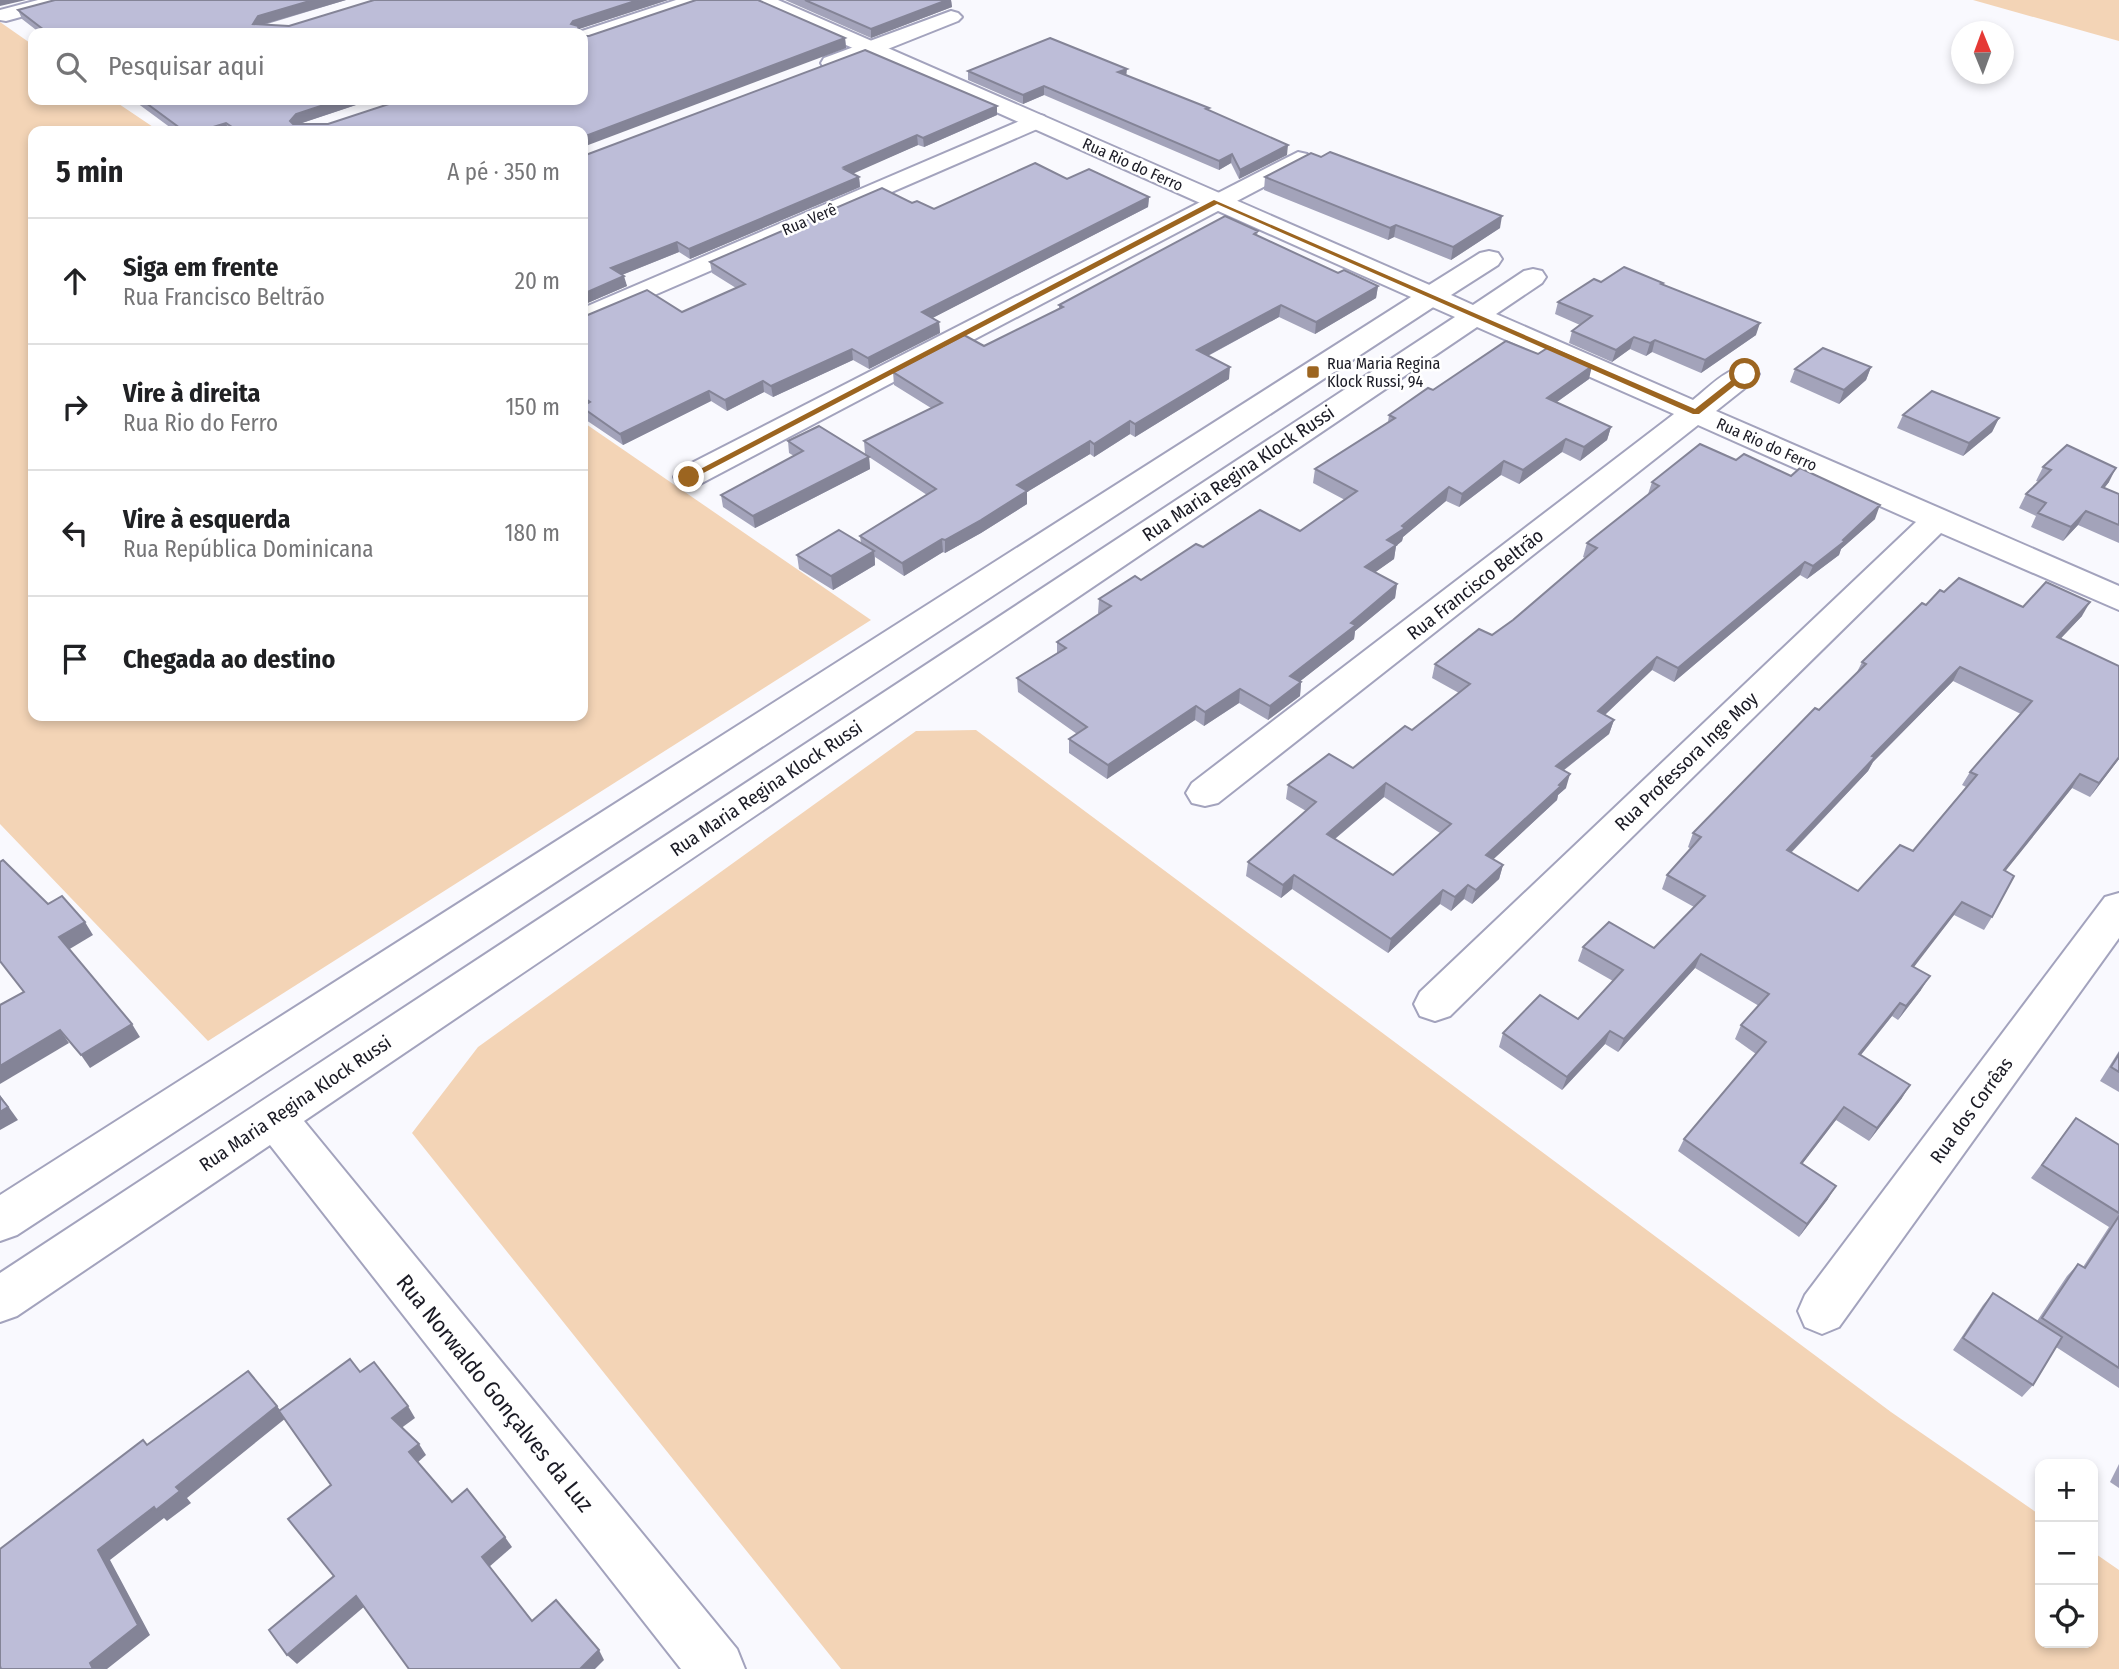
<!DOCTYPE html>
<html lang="pt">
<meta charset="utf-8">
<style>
:root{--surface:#fff;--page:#f6f6f6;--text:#202124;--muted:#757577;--line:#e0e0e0}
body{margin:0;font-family:"Fira Sans Condensed",sans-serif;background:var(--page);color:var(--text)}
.controls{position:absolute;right:21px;bottom:21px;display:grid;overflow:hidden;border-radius:14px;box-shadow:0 4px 10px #0003}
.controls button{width:63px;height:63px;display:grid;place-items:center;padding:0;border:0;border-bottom:2px solid var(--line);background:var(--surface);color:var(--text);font:35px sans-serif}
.compass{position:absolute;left:1951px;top:21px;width:63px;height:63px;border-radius:50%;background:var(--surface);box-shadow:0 4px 10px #0003;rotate:359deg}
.stop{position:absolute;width:21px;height:21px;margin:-16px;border:5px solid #9c6520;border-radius:50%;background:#fff}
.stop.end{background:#9c6520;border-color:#fff;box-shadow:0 2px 7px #0008}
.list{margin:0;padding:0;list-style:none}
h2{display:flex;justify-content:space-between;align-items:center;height:91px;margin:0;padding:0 28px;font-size:30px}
h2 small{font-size:23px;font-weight:400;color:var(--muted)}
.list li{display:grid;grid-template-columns:46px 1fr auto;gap:21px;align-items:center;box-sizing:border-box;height:126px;padding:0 28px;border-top:2px solid var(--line)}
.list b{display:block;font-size:26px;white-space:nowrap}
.list p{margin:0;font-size:23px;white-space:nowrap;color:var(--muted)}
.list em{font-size:23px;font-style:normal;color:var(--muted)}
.icon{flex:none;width:38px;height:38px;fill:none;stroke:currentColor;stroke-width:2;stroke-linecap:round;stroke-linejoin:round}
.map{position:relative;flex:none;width:2119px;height:1669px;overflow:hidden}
.search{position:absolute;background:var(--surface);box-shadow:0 4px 10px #0003;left:28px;top:28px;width:560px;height:77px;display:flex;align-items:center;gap:18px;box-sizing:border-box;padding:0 24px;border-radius:14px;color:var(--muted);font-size:26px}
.panel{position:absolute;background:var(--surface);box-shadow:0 4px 10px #0003;left:28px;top:126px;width:560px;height:595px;border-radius:14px}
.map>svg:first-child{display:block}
.green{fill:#f3d4b6}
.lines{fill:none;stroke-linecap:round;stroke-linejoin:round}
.minor-casing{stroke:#a3a3bd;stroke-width:4}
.tertiary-casing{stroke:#a3a3bd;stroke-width:4}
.minor{fill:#fff;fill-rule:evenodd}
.tertiary{fill:#fff;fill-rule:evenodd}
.wall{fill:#a3a3ba;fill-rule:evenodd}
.shaded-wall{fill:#848497}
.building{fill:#bdbdd8;stroke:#848497;stroke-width:2;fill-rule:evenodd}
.route{fill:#9c6520}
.poi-dot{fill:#9c6520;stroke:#fff;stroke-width:2.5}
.labels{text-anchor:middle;stroke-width:5;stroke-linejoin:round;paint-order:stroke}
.far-street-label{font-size:16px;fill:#1a1a24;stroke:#fff}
.far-poi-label{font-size:16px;fill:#1a1a24;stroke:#fff;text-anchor:start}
.street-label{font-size:19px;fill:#1a1a24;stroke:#fff}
.near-street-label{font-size:23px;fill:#1a1a24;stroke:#fff}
</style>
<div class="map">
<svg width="2119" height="1669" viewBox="0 0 2119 1669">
<rect width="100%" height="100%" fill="#f9f9fe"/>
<!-- green -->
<g class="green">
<polygon points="1973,0 2119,0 2119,41"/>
<polygon points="0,22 33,45 33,100 113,100 159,131 33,131 33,716 583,716 583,422 871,620 208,1041 0,824"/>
<polygon points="976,730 1891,1412 2040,1515 2040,1643 2093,1643 2093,1552 2119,1570 2119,1669 841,1669 412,1133 478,1047 916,731"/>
</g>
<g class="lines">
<defs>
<g id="minor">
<polygon points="38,0 71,0 68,4 6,21 0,20 0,10"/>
<polygon points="676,0 707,0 704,4 591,43 583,44 583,33 576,33"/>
<polygon points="951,11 958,13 962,17 958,21 840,68 824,68 821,63 824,58"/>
<polygon points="1036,114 1044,116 1048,121 1044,126 583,326 583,308"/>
<polygon points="1298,152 1307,154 1310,159 1307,164 700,484 689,486 678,484 674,477 678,470"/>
<path d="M1489 251 1498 253 1502 259 1498 265 1451 295 1473 305 1524 271 1533 269 1542 271 1546 277 1542 283 1496 314 1693 400C1711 386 1731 362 1755 368L1759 374 1755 380 1716 411 2119 586V610L1941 533 1450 1016 1435 1021 1420 1016 1414 1004 1420 992 1916 522 1698 425 1218 803 1205 806 1192 803 1186 793 1192 783 1674 414 1477 327 304 1121 737 1649 745 1669H681L270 1145 17 1316 0 1322V1273L1455 317 1421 302 1418 296 1421 290 1480 253Z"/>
<polygon points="2119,893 2119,938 1839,1327 1822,1334 1805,1327 1798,1311 1805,1295 2105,897"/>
</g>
<polygon id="tertiary" points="751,0 778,0 1441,290 1444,296 1441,302 17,1235 0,1241 0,1195 1411,297 754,4"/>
</defs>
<!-- minor casing -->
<use href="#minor" class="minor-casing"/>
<!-- tertiary casing -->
<use href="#tertiary" class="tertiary-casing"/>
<!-- minor -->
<use href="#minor" class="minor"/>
<!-- tertiary -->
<use href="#tertiary" class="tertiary"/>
</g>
<!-- wall -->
<g class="wall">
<polygon points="55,0 346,0 264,25 289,26 374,0 668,0 579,29 580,33 40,33 22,19 18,10"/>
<polygon points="785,0 951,0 952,7 871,38"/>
<polygon points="845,38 846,48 583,131 175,131 133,100 371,100 299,124 328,124"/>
<polygon points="968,71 1126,76 1209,108 1208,110 1287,155 1239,179 1231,163 1219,170 1044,95 1023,104 968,80"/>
<polygon points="997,115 924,147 918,145 852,173 859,177 860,187 690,259 679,252 622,275 627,286 583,305 583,156"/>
<polygon points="1265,177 1500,228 1451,260 1394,237 1388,240 1264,190"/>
<polygon points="1067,179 1149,197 1148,207 932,318 939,322 940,333 869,369 853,360 773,397 764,392 727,411 711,401 623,445 583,418 583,317 682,312 736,288 712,273 710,262 912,203 934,209"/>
<polygon points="1258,231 1257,235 1338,273 1378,286 1376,298 1315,334 1279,317 1208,356 1229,379 1135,437 1130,434 1094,457 1090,454 1027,492 1027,504 981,533 945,553 943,552 904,576 875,557 875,565 833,590 799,569 797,555 861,543 860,536 927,495 869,457 870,469 755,528 723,507 721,495 794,456 789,453 788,441 865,454 864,441 931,408 894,385 893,372 984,346 1059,309 1059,305"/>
<polygon points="1601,282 1663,285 1756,335 1701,373 1652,352 1646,356 1630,349 1612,362 1569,343 1572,331 1580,325 1555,314 1558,302"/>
<polygon points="1871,367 1866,380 1839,404 1790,382 1795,369"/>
<polygon points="1589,379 1557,402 1611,427 1607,440 1580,461 1562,452 1519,484 1501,475 1459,507 1446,501 1403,537 1402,541 1396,546 1394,559 1375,572 1397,584 1395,598 1355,631 1354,639 1300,681 1301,682 1300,696 1268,720 1239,703 1204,726 1195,720 1107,779 1069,753 1069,739 1077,734 1018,692 1017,678 1057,653 1057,642 1100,614 1098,613 1099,599 1141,580 1203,547 1300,531 1345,500 1313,483 1315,469 1388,422 1389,415 1433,390"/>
<polygon points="1903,415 1999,418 1992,432 1963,456 1897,428"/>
<path d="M1736 460 1875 519 1841 549 1839 555 1807 579 1800 575 1674 682 1652 670 1605 715 1614 720 1609 734 1563 771 1566 788 1558 795 1557 800 1493 859 1503 865 1499 879 1472 904 1464 899 1451 911 1440 904 1388 953 1292 889 1281 898 1246 876 1248 862 1306 811 1286 799 1288 785 1353 768 1412 730 1459 693 1432 678 1435 664 1492 635 1513 620 1585 558 1583 557 1587 543 1648 494 1652 482ZM1384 797 1440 833 1393 875 1335 839Z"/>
<polygon points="2043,467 2109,482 2104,488 2119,494 2119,543 2078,525 2063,541 2031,527 2036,516 2019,508 2026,494 2039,482 2036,481"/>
<path d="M1944 592 2023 607 2082 616 2060 639 2119 666V759L2090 797 2072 788 2005 871 1992 917 1984 930 1954 915 1913 967 1921 990 1898 1020 1892 1016 1861 1055 1902 1098 1869 1141 1836 1120 1802 1164 1828 1199 1799 1237 1678 1151 1684 1139 1756 1054 1735 1039 1741 1025 1759 1006 1695 968 1618 1052 1605 1044 1562 1090 1499 1047 1503 1033 1578 1019 1613 981 1578 961 1583 947 1654 948 1694 907 1662 889 1667 875 1691 849 1688 847 1693 833 1856 674 1862 662 1926 605ZM1953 681 2021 714 1970 772 1962 785 1966 787 1913 851 1858 891 1791 853 1868 771 1873 762Z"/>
<polygon points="2119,1051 2119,1092 2100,1081"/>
<polygon points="2076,1118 2119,1145 2119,1388 2056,1347 2033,1385 2022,1397 1953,1350 1983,1305 1993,1293 2037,1321 2067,1276 2078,1264 2083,1267 2109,1227 2031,1178"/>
<polygon points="2119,1464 2119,1488 2110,1482"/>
</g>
<!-- shaded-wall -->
<g class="shaded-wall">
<polygon points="0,0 26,0 0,6"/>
<polygon points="313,0 346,0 261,25 253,24 258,16"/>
<polygon points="638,0 668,0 579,29 580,33 571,24 573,21"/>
<polygon points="947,0 951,0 952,7 871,38 871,29"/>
<polygon points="845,38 846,48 583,147 583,137"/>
<polygon points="1127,69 1126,78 1118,72"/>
<polygon points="1044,86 1044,95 1023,104 1023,95"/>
<polygon points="339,100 371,100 299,124 293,131 290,121 296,114"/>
<polygon points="997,106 997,115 924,147 923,138"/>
<polygon points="226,123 229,131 200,131"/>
<polygon points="917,135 918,145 848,176 848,178 844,167"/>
<polygon points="1288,145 1287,155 1239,179 1240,170"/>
<polygon points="1232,154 1231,163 1219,170 1219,161"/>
<polygon points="859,177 860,187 690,259 689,249"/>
<polygon points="1149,197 1148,207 923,323 922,312"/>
<polygon points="1502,216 1500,228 1451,260 1453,247"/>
<polygon points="1396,225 1394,237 1388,240 1390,228"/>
<polygon points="677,242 679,252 614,278 611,268"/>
<polygon points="624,276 627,286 583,305 583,294"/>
<polygon points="1378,286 1376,298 1315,334 1316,322"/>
<polygon points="1281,305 1279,317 1196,362 1197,350"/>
<polygon points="939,322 940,333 869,369 868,358"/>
<polygon points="1760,323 1756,335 1701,373 1705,360"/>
<polygon points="1634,337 1630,349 1612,362 1616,350"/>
<polygon points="1655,340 1652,352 1646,356 1650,343"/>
<polygon points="852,349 853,360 773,397 771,386"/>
<polygon points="1592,366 1589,379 1544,411 1547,398"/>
<polygon points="1230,367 1229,379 1135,437 1135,424"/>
<polygon points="1871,367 1866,380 1839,404 1844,390"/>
<polygon points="763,381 764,392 727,411 725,400"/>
<polygon points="709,391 711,401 623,445 620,434"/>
<polygon points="1999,418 1992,432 1963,456 1969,443"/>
<polygon points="1130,421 1130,434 1094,457 1094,444"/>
<polygon points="1611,427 1607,440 1580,461 1584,447"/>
<polygon points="1566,439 1562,452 1519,484 1523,470"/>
<polygon points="1090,441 1090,454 1027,492 1027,504 981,533 945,553 945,540 1017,485"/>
<polygon points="869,457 870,469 755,528 753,516"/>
<polygon points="1504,461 1501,475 1459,507 1462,494"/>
<polygon points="2116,468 2109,482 2094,501 2102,487"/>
<polygon points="1449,487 1446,501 1403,537 1402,541 1396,546 1394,559 1363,581 1365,567 1387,540"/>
<polygon points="1880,505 1875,519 1841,549 1839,555 1807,579 1813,566"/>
<polygon points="2086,511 2078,525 2063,541 2071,527"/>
<polygon points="942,539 943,552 904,576 902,563"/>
<polygon points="874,551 875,565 833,590 831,576"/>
<polygon points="1805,562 1800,575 1674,682 1678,668"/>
<polygon points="1397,584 1395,598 1355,631 1354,639 1289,690 1290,676 1351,623"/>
<polygon points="2090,602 2082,616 2049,651 2057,637"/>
<polygon points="1657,657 1652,670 1594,725 1598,711"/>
<polygon points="1960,667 1953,681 1873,762 1868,771 1780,864 1787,850 1872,756"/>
<polygon points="1301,682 1300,696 1268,720 1270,706"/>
<polygon points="1240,689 1239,703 1204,726 1205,712"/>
<polygon points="1196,706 1195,720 1107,779 1108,765"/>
<polygon points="1614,720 1609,734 1551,780 1556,766"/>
<polygon points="2119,757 2119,759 2090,797 2099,783"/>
<polygon points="1570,774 1566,788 1558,795 1557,800 1483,869 1486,855"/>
<polygon points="2080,774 2072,788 1995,884 2004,870"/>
<polygon points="1386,783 1384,797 1325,847 1327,834"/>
<polygon points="1503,865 1499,879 1472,904 1476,890"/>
<polygon points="1294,875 1292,889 1281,898 1283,885"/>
<polygon points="1468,885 1464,899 1451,911 1455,897"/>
<polygon points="1443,890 1440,904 1388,953 1391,939"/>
<polygon points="1962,902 1954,915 1904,980 1912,966"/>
<polygon points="85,922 93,935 68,950 59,937"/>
<polygon points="1701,954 1695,968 1618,1052 1624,1039"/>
<polygon points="1930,976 1921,990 1898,1020 1906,1006"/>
<polygon points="1900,1003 1892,1016 1851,1067 1859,1054"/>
<polygon points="132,1024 140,1037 90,1068 81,1055"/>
<polygon points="60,1030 69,1043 0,1084 0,1066"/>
<polygon points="1610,1031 1605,1044 1562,1090 1567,1077"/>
<polygon points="1910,1085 1902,1098 1869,1141 1877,1128"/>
<polygon points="0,1095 18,1120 0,1130"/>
<polygon points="1844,1107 1836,1120 1793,1176 1801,1163"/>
<polygon points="1836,1186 1828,1199 1799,1237 1807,1224"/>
<polygon points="277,1406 286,1418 187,1498 191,1503 167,1521 164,1518 110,1560 150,1635 107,1669 93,1669 90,1663 98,1550 154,1507 176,1487"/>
<polygon points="408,1406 415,1418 400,1429 392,1418"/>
<polygon points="419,1444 426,1455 417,1463 409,1452"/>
<polygon points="505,1537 512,1547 489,1567 482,1557"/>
<polygon points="356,1596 365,1606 297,1664 287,1655"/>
<polygon points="599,1650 604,1660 595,1669 580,1669"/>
</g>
<!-- building -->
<g class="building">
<polygon points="55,0 313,0 258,16 253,24 289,26 374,0 638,0 573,21 571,24 578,26 579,33 48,33 18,10"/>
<polygon points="696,0 758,0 845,38 583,137 583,131 238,131 226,123 200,131 184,131 142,100 339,100 296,114 290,121 293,124 328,124 401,100 583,100 583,36 589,36"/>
<polygon points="805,0 947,0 871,29"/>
<polygon points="1050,38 1127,69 1118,72 1209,108 1206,109 1288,145 1240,170 1232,154 1219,161 1044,86 1023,95 968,71"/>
<polygon points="865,50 997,106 923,138 917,135 844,167 847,168 844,169 859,177 689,249 677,242 611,268 624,276 583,294 583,156"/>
<polygon points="1330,152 1502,216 1453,247 1396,225 1390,228 1265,177 1311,153 1321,157"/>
<polygon points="1035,163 1067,179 1089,169 1149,197 922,312 939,322 868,358 852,349 771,386 763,381 725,400 709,391 620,434 583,408 583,406 590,402 583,397 583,317 647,290 682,312 745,284 710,262 882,188 912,203 917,201 934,209"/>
<polygon points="1225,216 1258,231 1254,234 1338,273 1344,270 1378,286 1316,322 1281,305 1197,350 1230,367 1135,424 1130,421 1094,444 1090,441 1017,485 1027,491 981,520 945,540 942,539 902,563 860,536 936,489 864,441 942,403 893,372 964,335 984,346 1063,307 1059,305"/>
<polygon points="1624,267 1663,283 1661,284 1760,323 1705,360 1655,340 1650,343 1634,337 1616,350 1572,331 1592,316 1558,302 1594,279 1601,282"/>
<polygon points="1506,341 1538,354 1549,347 1592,366 1547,398 1611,427 1584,447 1566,439 1523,470 1504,461 1462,494 1449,487 1402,526 1405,528 1387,540 1396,545 1365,567 1397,584 1351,623 1356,625 1290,676 1301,682 1270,706 1240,689 1205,712 1196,706 1108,765 1069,739 1087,727 1017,678 1066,648 1057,642 1111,606 1099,599 1135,576 1141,580 1196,544 1203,547 1260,510 1300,531 1357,491 1315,469 1395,418 1389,415 1428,388 1433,390"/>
<polygon points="1823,348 1871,367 1844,390 1795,369"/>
<polygon points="1932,391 1999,418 1969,443 1903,415"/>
<polygon points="819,426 869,457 753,516 721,495 803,451 788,441"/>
<path d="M1700 444 1736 460 1744 454 1791 476 1800 468 1880 505 1843 540 1845 541 1813 566 1805 562 1678 668 1657 657 1598 711 1614 720 1556 766 1570 774 1559 785 1561 786 1486 855 1503 865 1476 890 1468 885 1455 897 1443 890 1391 939 1294 875 1283 885 1248 862 1316 802 1288 785 1329 754 1353 768 1405 726 1412 730 1470 684 1435 664 1479 629 1492 635 1513 620 1597 548 1587 543 1659 486 1652 482ZM1386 783 1451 824 1393 875 1327 834Z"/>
<polygon points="2067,445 2116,468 2102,487 2119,494 2119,525 2086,511 2071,527 2038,513 2046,503 2026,494 2051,470 2043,467"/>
<polygon points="839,530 874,551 831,576 797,555"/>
<path d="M1959 578 2023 607 2046 582 2090 602 2057 637 2119 666V757L2099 783 2080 774 2004 870 2014 876 1992 917 1962 902 1912 966 1930 976 1906 1006 1900 1003 1859 1054 1910 1085 1877 1128 1844 1107 1801 1163 1836 1186 1807 1224 1684 1139 1766 1042 1741 1025 1769 994 1701 954 1624 1039 1610 1031 1567 1077 1503 1033 1540 995 1578 1019 1623 970 1583 947 1609 922 1654 948 1705 896 1667 875 1701 837 1693 833 1815 708 1819 710 1866 664 1862 662 1922 603 1926 605 1940 590 1944 592ZM1960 667 2032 701 1970 772 1977 775 1913 851 1900 845 1858 891 1787 850 1875 757 1872 756Z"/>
<polygon points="3,860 48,904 62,896 85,922 59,937 132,1024 81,1055 60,1030 0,1066 0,1005 24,992 0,961 0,862"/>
<polygon points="2119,1054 2119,1072 2111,1067"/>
<polygon points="0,1097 8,1107 0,1112"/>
<polygon points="2076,1118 2119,1145 2119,1213 2042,1165"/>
<polygon points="2119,1216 2119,1368 2042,1318 2078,1264 2085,1268"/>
<polygon points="1993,1293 2062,1337 2033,1385 1963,1338"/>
<polygon points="350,1359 360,1372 374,1362 408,1406 392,1418 419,1444 409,1452 452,1502 467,1489 505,1537 482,1557 532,1621 556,1600 599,1650 580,1669 409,1669 356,1596 287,1655 269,1630 334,1576 288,1519 331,1485 279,1411"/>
<polygon points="248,1371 277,1406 176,1487 180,1491 156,1510 154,1507 98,1550 138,1625 90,1663 93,1669 1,1669 0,1666 0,1549 143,1440 147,1445"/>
</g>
<!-- route -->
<polygon class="route" points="1214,200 1695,409 1742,372 1749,374 1699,414 1693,414 1217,204 692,479 685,477"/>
<!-- markers -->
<rect class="poi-dot" x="1306" y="365" width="14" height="14" rx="3.5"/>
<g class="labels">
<!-- far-street labels -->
<g class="far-street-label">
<text transform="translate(1133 164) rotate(24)" y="6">Rua Rio do Ferro</text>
<text transform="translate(809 219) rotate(-23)" y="6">Rua Verê</text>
<text transform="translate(1767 444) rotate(24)" y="6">Rua Rio do Ferro</text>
</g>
<!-- far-poi labels -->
<g class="far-poi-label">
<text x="1327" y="369">Rua Maria Regina<tspan x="1327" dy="18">Klock Russi, 94</tspan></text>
</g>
<!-- street labels -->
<g class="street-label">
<text transform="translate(1238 473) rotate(-34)" y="7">Rua Maria Regina Klock Russi</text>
<text transform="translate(1475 584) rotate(-38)" y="7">Rua Francisco Beltrão</text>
<text transform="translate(1686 761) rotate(-44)" y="7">Rua Professora Inge Moy</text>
<text transform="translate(766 788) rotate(-34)" y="7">Rua Maria Regina Klock Russi</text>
<text transform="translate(295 1103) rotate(-34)" y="7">Rua Maria Regina Klock Russi</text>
<text transform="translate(1971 1110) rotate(-54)" y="7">Rua dos Corrêas</text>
</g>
<!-- near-street labels -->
<g class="near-street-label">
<text transform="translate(495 1393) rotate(51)" y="8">Rua Norwaldo Gonçalves da Luz</text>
</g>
</g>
</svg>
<div class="controls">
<button>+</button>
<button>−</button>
<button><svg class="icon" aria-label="locate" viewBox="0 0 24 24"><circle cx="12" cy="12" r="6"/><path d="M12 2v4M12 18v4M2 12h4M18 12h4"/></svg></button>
</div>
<svg class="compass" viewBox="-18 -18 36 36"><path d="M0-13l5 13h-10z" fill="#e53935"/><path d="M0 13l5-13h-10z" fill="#757577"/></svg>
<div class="stop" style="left:1745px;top:374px"></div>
<div class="stop end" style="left:689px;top:477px"></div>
<div class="search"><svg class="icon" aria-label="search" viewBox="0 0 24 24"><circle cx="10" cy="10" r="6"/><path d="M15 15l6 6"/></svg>Pesquisar aqui</div>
<section class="panel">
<h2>5 min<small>A pé · 350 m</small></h2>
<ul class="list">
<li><svg class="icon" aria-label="ahead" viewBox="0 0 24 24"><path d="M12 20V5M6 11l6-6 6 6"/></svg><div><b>Siga em frente</b><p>Rua Francisco Beltrão</p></div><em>20 m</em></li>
<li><svg class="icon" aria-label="right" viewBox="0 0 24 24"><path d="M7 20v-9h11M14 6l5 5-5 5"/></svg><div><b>Vire à direita</b><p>Rua Rio do Ferro</p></div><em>150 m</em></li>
<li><svg class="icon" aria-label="left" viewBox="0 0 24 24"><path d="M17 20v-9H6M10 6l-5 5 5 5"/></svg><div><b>Vire à esquerda</b><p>Rua República Dominicana</p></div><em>180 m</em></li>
<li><svg class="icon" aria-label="arrive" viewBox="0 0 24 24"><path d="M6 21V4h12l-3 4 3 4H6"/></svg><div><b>Chegada ao destino</b></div></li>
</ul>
</section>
</div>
